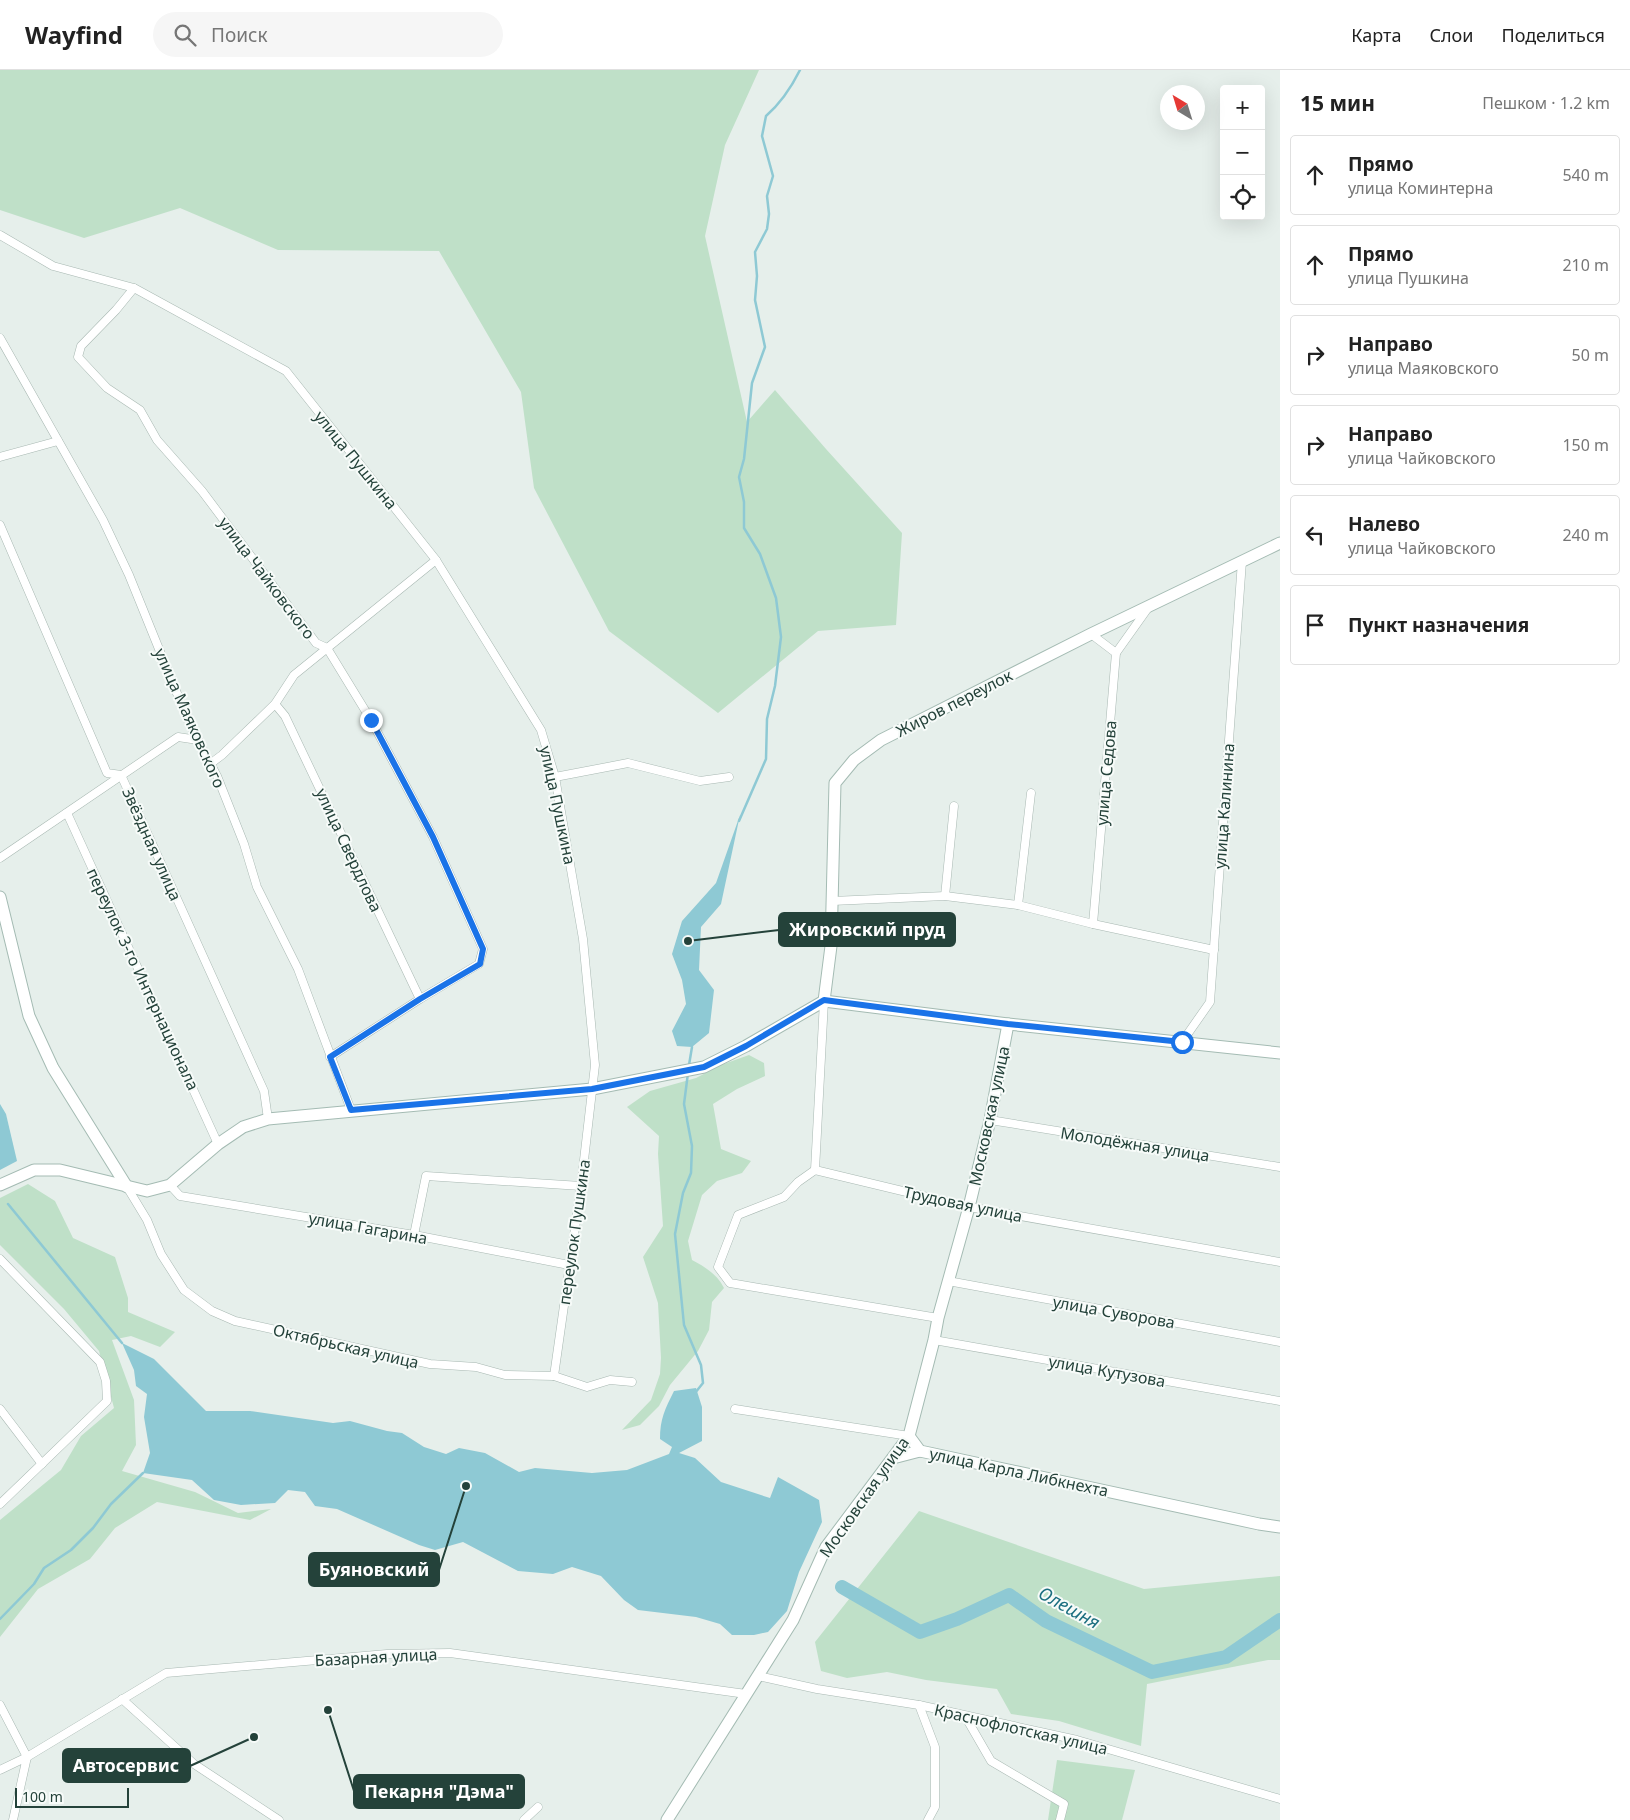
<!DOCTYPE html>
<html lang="ru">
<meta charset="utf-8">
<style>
:root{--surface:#fff;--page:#f6f6f6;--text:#222;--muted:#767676;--line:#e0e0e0}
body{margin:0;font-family:"Noto Sans",sans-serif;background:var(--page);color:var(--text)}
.controls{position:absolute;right:15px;top:15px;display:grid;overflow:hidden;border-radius:5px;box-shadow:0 5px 20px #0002}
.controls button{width:45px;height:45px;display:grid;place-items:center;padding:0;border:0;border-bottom:1px solid var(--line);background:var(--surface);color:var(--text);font:25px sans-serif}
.compass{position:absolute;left:1160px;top:15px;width:45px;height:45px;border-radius:50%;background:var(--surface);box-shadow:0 5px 20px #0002;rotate:322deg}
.scale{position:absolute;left:15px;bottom:12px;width:114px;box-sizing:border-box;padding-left:5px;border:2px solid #24423a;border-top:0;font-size:14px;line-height:18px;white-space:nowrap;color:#24423a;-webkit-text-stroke:4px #f7fbf9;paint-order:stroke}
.stop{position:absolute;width:15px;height:15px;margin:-11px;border:4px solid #1a73e8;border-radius:50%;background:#fff}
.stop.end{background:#1a73e8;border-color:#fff;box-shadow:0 1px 5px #0008}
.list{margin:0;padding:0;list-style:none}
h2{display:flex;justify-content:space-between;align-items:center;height:65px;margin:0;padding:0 20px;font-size:21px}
h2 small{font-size:16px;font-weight:400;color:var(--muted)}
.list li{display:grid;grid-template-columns:32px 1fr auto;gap:15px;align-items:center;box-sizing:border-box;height:80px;margin:0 10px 10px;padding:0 10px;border:1px solid var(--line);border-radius:5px}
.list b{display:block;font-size:19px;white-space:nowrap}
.list p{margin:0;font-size:16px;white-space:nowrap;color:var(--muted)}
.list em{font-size:16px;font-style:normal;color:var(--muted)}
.icon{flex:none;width:28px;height:28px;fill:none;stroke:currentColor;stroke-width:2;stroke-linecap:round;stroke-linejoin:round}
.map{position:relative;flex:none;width:1280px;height:1750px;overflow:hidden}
header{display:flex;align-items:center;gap:30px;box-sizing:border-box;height:70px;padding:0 25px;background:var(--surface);border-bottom:1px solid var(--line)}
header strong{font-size:24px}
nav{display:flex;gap:28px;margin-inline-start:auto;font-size:18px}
.search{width:350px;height:45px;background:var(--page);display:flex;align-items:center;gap:12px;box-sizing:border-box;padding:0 18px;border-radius:28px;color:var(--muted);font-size:19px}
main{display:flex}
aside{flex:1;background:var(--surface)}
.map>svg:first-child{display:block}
.green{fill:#bfe0c8}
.water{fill:#8ec9d4}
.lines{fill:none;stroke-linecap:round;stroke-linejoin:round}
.stream{stroke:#8ec9d4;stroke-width:2.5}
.river{stroke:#8ec9d4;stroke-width:14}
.street-casing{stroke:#a8b8b2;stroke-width:9}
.secondary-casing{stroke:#a4bbb3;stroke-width:13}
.street{stroke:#fff;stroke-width:8}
.secondary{stroke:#fff;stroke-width:11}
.route{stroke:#1a73e8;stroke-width:6}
.labels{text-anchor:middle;stroke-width:4;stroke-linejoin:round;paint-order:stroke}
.street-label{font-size:16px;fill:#24423a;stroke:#f7fbf9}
.water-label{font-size:18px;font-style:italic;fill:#1c6f80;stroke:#f7fbf9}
.leader{fill:none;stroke:#24423a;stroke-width:2}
.callout-dot{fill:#24423a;stroke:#f7fbf9;stroke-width:2}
.callout{fill:#24423a;stroke:#24423a;stroke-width:2}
.callout-label{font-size:18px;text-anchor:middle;font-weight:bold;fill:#fff}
</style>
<header>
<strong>Wayfind</strong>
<div class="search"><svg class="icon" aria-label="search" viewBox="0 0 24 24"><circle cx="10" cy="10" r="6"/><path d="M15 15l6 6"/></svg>Поиск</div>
<nav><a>Карта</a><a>Слои</a><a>Поделиться</a></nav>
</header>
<main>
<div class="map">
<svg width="1280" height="1750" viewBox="0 0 1280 1750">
<rect width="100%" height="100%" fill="#e6efeb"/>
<!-- green -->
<g class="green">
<polygon points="0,0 759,0 725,75 705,166 747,352 775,320 826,379 902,463 896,555 818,561 718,643 609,561 534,418 521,322 439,181 278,180 180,138 84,168 0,140"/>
<path d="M749 985 764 993 765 1006 737 1019 713 1034 721 1079 751 1091 742 1103 717 1111 702 1125 688 1171 692 1190C705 1197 717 1204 724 1218L712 1232 709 1260 698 1281 670 1315 659 1336 640 1355 622 1360 651 1330 660 1304 661 1288 658 1233 643 1187 663 1156 658 1084 659 1066 627 1037 650 1021 696 1008 721 995Z"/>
<polygon points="28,1114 55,1131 73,1168 115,1187 128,1228 128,1242 175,1262 160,1277 131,1266 112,1270 134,1330 136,1375 122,1401 195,1422 238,1443 271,1439 250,1450 157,1432 115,1458 90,1489 38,1519 0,1567 0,1450 61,1400 81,1366 114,1338 99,1281 64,1239 0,1175 0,1128"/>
<polygon points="919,1441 1144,1519 1280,1506 1280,1590 1268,1590 1147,1614 1141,1676 1059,1651 1011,1644 997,1619 926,1610 887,1602 847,1608 821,1601 815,1572"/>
<polygon points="1057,1690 1135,1700 1122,1750 1048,1750"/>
</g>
<!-- water -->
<g class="water">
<polygon points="740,745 721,834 701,857 699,900 714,920 709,963 692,977 677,976 672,961 686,934 682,910 672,884 682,851 716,813"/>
<polygon points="0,1034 6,1044 17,1091 0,1100"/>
<path d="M122 1273 154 1289 206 1341H250L333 1353 350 1351 387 1361 402 1363 424 1377 446 1384 459 1378 485 1383 519 1402 535 1398 592 1403 627 1400 669 1384 672 1377 660 1369C660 1349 665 1339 674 1321L696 1318 702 1337V1371L679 1383 695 1388 721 1412 770 1428 778 1407 819 1430 822 1452 799 1502 787 1541 768 1562 754 1565H732L720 1554 696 1547 638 1540 624 1530 601 1506 572 1497 553 1504 518 1501 463 1472 435 1480 419 1475 337 1439 315 1436 305 1422 288 1420 275 1433 241 1435 214 1430 192 1410 143 1403 150 1383 144 1347 147 1324 136 1316 134 1300Z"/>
</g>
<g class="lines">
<!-- stream -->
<g class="stream">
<path d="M739 751 766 689 767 649 775 616 781 567 776 528 760 484 744 458V432L739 407 744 389 752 313 765 277 755 230 757 206 755 182 767 159 769 144 767 126 773 106 762 66 766 46C781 33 791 18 800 0"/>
<polyline points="689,995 692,977"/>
<polyline points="688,1003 684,1034 692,1076 691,1103 683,1123 675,1164 684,1255 701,1295 703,1313 695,1323"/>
<polyline points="8,1134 122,1273"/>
<polyline points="0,1549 34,1514 44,1498 71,1480 93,1458 111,1434 143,1403"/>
</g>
<!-- river -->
<polyline class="river" points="842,1517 920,1562 957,1549 1009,1525 1046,1551 1152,1602 1226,1587 1280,1550"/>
<defs>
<g id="street">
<polyline points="0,165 53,196 134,218 286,301 436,490 541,660 555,707 583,869 595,995 581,1116 554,1306"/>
<polyline points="134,218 116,240 81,276 78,287 107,318 140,340 157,370 202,421 316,573 327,578 371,650 433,767 483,879 479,894 420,929 330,987"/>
<polyline points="0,268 103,450 129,505 189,653 217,706 244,774 257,817 298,899 351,1040"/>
<polyline points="0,387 58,371"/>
<polyline points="0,455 107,703 121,705 264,1021 268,1049"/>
<polyline points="1091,564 1116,583 1093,854"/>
<polyline points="1116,583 1148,538"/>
<polyline points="275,634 285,646 420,929"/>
<polyline points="210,694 222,685 275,634 294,605 436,490"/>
<polyline points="555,707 628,693 700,711 729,707"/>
<polyline points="67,743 218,1074"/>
<polyline points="0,788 178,667 198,670"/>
<polyline points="945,826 954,736"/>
<polyline points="832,831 945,826 1018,835 1093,854 1214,880"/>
<polyline points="1018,835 1031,723"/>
<polyline points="1182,972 1210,932 1242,491"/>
<polyline points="990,1050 1280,1097"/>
<polyline points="815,1100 969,1137 1280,1192"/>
<polyline points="815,1100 798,1112 784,1127 738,1145 718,1197 730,1213 938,1248"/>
<polyline points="815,1100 824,931"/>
<polyline points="170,1115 180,1126 414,1165 569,1195"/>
<polyline points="127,1117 147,1150 161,1184 184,1220 212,1241 235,1251 430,1294 476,1297 505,1305 554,1306 587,1317 610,1310 632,1312"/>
<polyline points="414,1165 426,1106 581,1116"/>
<polyline points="948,1211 1280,1272"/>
<polyline points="934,1270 1280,1331"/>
<polyline points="0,1339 42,1394"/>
<polyline points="735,1339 909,1366"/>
<polyline points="0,1434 107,1331 106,1311 100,1292 0,1189"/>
<polyline points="758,1606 817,1619 919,1635 1077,1670 1280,1729"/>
<polyline points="122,1629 194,1694 279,1750"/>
<polyline points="0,1635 27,1687 166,1603 387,1584 450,1583 746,1624"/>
<polyline points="919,1635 935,1677 935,1737 928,1750"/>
<polyline points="965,1646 991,1691 1064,1734 1060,1750"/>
<polyline points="0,1700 27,1687 13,1750"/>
<polyline points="524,1750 538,1737"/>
</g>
<g id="secondary">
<polyline points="0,827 29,946 53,998 127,1117"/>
<polyline points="824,931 831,876 835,713 854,690 881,670 1091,564 1280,473"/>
<polyline points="0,1115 34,1100 60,1100 147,1121 170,1115 218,1074 243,1057 268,1049 592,1019 704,997 746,976 824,931 1008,954 1280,983"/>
<polyline points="909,1366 920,1381 1259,1454 1280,1457"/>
<polyline points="893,1388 920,1381"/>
<polyline points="667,1750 793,1550 826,1477 909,1366 934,1270 938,1248 969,1137 990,1050 1008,954"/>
</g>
</defs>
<!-- street casing -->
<use href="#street" class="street-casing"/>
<!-- secondary casing -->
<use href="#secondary" class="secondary-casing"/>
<!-- street -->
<use href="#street" class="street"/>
<!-- secondary -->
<use href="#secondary" class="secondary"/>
</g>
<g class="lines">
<!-- route -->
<polyline class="route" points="371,650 433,767 483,879 480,894 420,929 330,987 351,1040 592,1019 704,997 746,976 824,930 1008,954 1182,972"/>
</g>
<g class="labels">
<!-- street labels -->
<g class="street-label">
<text transform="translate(356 390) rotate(51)" y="6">улица Пушкина</text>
<text transform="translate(267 508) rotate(53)" y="6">улица Чайковского</text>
<text transform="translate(954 633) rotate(-27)" y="6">Жиров переулок</text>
<text transform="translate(190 648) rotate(66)" y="6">улица Маяковского</text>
<text transform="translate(1106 703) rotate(-85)" y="6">улица Седова</text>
<text transform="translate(558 735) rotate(78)" y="6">улица Пушкина</text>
<text transform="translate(1224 736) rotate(-86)" y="6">улица Калинина</text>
<text transform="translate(152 774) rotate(66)" y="6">Звёздная улица</text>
<text transform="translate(349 780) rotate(65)" y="6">улица Свердлова</text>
<text transform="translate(143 909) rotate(65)" y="6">переулок 3-го Интернационала</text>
<text transform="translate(989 1046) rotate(-78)" y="6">Московская улица</text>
<text transform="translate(1135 1074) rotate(9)" y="6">Молодёжная улица</text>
<text transform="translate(963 1134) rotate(12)" y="6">Трудовая улица</text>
<text transform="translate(368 1158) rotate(10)" y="6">улица Гагарина</text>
<text transform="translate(574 1162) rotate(-82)" y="6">переулок Пушкина</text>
<text transform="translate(1114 1242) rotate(10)" y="6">улица Суворова</text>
<text transform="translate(346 1276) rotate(13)" y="6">Октябрьская улица</text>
<text transform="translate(1107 1301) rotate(10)" y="6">улица Кутузова</text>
<text transform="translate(1019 1402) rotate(12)" y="6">улица Карла Либкнехта</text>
<text transform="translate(864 1427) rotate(-55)" y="6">Московская улица</text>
<text transform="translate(376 1587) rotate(-3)" y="6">Базарная улица</text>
<text transform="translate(1021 1659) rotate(13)" y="6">Краснофлотская улица</text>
</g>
<!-- water labels -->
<g class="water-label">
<text transform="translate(1069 1538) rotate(29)" y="6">Олешня</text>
</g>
</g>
<!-- callouts -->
<path class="leader" d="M688 871L779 860M466 1416L439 1500M254 1667L190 1696M328 1640L354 1721"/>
<g class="callout-dot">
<circle cx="688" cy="871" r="5"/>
<circle cx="466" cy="1416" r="5"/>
<circle cx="254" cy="1667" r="5"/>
<circle cx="328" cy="1640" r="5"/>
</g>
<g class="callout">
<rect x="779" y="843" width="176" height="33" rx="5"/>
<rect x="309" y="1483" width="130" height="33" rx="5"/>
<rect x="63" y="1679" width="127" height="33" rx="5"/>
<rect x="354" y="1705" width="170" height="33" rx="5"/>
</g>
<g class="callout-label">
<text x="867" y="866">Жировский пруд</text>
<text x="374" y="1506">Буяновский</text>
<text x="126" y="1702">Автосервис</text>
<text x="439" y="1728">Пекарня "Дэма"</text>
</g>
</svg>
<div class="controls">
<button>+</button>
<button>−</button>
<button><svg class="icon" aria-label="locate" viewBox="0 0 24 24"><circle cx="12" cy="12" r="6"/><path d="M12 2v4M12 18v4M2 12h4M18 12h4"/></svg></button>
</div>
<svg class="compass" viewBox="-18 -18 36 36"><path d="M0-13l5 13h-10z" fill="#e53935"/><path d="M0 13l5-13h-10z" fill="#767676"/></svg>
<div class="scale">100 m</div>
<div class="stop" style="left:1182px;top:972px"></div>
<div class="stop end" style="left:371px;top:650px"></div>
</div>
<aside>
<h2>15 мин<small>Пешком · 1.2 km</small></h2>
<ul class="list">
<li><svg class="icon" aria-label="ahead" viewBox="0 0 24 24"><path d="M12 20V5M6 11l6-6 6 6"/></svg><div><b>Прямо</b><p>улица Коминтерна</p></div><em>540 m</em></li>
<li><svg class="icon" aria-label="ahead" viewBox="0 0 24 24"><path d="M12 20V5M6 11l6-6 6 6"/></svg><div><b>Прямо</b><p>улица Пушкина</p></div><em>210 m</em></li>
<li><svg class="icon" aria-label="right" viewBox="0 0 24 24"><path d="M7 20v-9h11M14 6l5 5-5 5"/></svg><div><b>Направо</b><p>улица Маяковского</p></div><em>50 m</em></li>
<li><svg class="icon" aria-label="right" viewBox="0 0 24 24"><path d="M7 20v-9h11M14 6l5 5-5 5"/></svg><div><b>Направо</b><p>улица Чайковского</p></div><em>150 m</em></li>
<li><svg class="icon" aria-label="left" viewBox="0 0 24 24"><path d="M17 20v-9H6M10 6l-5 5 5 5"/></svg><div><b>Налево</b><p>улица Чайковского</p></div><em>240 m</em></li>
<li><svg class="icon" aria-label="arrive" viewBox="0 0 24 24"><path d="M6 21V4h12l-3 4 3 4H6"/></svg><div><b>Пункт назначения</b></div></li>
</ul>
</aside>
</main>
